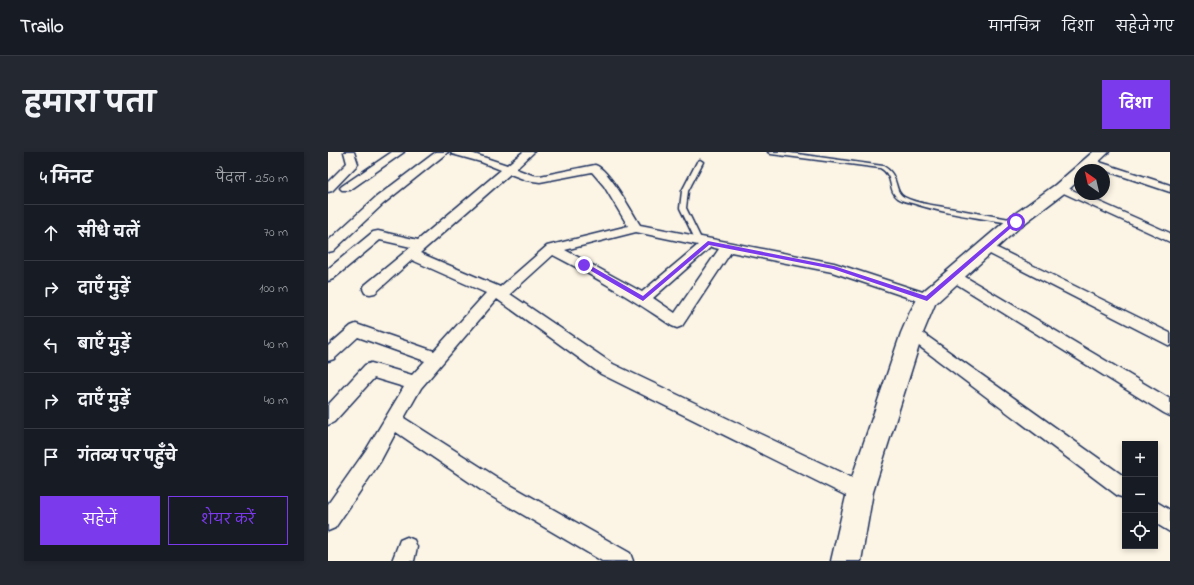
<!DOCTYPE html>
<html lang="hi">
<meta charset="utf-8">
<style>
:root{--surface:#171b24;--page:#242831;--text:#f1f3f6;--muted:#9ea1a6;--line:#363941;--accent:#7c3aed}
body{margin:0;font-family:"Indie Flower","Playpen Sans Deva",sans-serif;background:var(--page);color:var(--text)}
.controls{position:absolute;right:12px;bottom:12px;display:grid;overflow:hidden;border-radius:0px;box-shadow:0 2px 6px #0003}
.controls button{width:36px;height:36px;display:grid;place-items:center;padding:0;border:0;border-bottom:1px solid var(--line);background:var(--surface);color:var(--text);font:20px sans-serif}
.compass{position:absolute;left:746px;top:12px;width:36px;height:36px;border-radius:50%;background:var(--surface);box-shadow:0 2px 6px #0003;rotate:326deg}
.stop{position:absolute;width:12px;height:12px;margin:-9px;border:3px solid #7c3aed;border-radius:50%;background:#fff}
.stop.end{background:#7c3aed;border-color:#fff;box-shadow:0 1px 4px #0008}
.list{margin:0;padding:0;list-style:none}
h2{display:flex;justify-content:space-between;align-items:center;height:52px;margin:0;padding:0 16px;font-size:17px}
h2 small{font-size:13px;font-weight:400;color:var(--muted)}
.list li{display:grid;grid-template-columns:26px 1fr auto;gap:12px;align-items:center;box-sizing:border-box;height:56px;padding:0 16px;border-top:1px solid var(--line)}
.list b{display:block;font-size:15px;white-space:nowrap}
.list em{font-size:13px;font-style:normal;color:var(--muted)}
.actions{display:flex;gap:8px;padding:12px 16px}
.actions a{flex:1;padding:9px 0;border:1px solid var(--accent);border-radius:0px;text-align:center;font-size:14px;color:var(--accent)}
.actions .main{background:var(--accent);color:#fff}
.icon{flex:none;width:22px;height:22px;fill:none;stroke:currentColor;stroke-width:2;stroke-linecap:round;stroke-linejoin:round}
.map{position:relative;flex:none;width:842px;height:409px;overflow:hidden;border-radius:0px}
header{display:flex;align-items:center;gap:24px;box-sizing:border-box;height:56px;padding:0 20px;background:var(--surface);border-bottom:1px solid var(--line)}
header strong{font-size:19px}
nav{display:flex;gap:22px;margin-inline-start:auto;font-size:14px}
.intro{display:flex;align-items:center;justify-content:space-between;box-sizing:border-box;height:96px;padding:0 24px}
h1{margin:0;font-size:28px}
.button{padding:10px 18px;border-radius:0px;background:var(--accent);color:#fff;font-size:14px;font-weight:700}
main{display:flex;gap:24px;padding:0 24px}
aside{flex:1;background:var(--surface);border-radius:0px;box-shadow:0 2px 6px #0003}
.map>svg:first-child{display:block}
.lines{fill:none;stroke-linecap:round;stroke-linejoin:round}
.lane-casing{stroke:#1b2f5e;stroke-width:3}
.street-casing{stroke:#1b2f5e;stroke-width:3}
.secondary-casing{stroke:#1b2f5e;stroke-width:3}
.lane{fill:#fcf5e5;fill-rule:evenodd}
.street{fill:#fcf5e5;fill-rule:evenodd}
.secondary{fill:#fcf5e5;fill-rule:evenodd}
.route{fill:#7c3aed}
</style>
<header>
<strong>Trailo</strong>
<nav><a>मानचित्र</a><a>दिशा</a><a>सहेजे गए</a></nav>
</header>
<div class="intro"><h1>हमारा पता</h1><a class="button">दिशा</a></div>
<main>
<aside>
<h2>4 मिनट<small>पैदल · 250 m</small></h2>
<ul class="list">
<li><svg class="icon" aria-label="ahead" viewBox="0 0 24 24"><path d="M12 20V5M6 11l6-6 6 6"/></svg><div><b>सीधे चलें</b></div><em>70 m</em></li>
<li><svg class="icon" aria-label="right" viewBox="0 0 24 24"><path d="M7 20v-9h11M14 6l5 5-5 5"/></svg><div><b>दाएँ मुड़ें</b></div><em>100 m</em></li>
<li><svg class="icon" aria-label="left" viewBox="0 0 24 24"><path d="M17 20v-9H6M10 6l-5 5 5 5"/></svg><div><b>बाएँ मुड़ें</b></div><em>40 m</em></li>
<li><svg class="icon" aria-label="right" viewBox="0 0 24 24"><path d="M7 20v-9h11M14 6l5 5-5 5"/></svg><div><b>दाएँ मुड़ें</b></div><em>40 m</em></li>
<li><svg class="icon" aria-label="arrive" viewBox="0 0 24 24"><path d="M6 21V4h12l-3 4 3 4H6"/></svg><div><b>गंतव्य पर पहुँचे</b></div></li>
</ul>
<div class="actions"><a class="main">सहेजें</a><a>शेयर करें</a></div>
</aside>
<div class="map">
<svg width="842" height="409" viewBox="0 0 842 409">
<rect width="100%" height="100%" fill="#fcf5e5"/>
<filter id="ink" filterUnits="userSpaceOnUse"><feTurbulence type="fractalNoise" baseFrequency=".025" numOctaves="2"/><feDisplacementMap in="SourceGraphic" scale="8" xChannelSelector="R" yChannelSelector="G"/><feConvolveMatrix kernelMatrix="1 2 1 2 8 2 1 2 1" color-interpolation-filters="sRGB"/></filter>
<g filter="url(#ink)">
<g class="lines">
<defs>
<g id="lane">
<path d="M440 0H455L555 14C572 23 565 39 576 45 589 52 606 53 621 56 643 60 665 64 687 68L690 70 687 72C653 66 617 62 584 51 580 50 574 49 570 46 559 38 567 24 552 16L443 2Z"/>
<polygon points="372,8 375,10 360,39 358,56 374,89 371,91 368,89 352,56 354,39 369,10"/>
</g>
<g id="street">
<polygon points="16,0 26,0 30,12 4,39 0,40 0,30 19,11"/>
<polygon points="64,0 76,0 22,38 14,38 12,36 14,34"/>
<polygon points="108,0 120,0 55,52 5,99 0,100 0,89 47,46"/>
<path d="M123 0H140L179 13 195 0H206L188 17 204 23 212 24 267 13C280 16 304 60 312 73L506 111 604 143 606 147 604 151 599 152 504 120 403 100 354 174 349 176 344 174C306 148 266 124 225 103L182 142 285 212 539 333 542 340 539 347 532 350 525 347 273 222 169 147 93 236 76 266 170 326 302 401 305 409H274L156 340 68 280 52 310 7 376 0 379V352L38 298 76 235 46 226 6 270 0 273V253L37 213 43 211 84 223 97 209 30 185 6 207 0 209V194L23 174 28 172 106 199 158 141 84 108 47 141 42 142 37 141 35 137 37 133 83 95 52 88 5 127 0 129V117L45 80 50 79 90 88 173 18 153 10 124 2ZM264 20 276 34 300 74 219 94 172 135 92 101 182 22 198 28 212 30ZM308 80 370 93 314 140 237 98ZM383 95 391 97 347 161 325 146Z"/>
<polygon points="762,7 842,33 842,40 758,12 757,10"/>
<polygon points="733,33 842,81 842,90 729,38 727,36 729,34"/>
<polygon points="659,91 842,181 842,194 654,98 652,95 654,92"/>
<polygon points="624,118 629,120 842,247 842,264 836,261 619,126 617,123 619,120"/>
<polygon points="584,175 589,177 797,325 797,346 790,344 579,185 576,181 579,177"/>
<polygon points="827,349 842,358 842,380 827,371"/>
<polygon points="79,385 86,388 89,395 86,409 64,409 72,388"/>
</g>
<polygon id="secondary" points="765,0 781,0 762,18 752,18 752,27 739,39 693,74 607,152 595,181 545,340 533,409 503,409 519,340 573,181 582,160 592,142 681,66 727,33"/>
</defs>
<!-- lane casing -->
<use href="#lane" class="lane-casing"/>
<!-- street casing -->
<use href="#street" class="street-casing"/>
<!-- secondary casing -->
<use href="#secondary" class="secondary-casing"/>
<!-- lane -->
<use href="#lane" class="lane"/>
<!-- street -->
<use href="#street" class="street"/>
<!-- secondary -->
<use href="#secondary" class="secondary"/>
</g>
</g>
<!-- route -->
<polygon class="route" points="686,69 690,70 599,149 505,117 381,93 315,149 253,113 258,111 315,144 380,89 506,114 598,144"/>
</svg>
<div class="controls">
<button>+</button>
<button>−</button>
<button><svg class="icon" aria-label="locate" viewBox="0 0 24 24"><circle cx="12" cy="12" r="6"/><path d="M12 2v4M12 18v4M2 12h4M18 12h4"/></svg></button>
</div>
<svg class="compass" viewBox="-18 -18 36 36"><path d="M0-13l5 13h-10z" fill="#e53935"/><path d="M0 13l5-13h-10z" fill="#9ea1a6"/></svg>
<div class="stop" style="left:688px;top:70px"></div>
<div class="stop end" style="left:256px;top:113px"></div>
</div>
</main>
